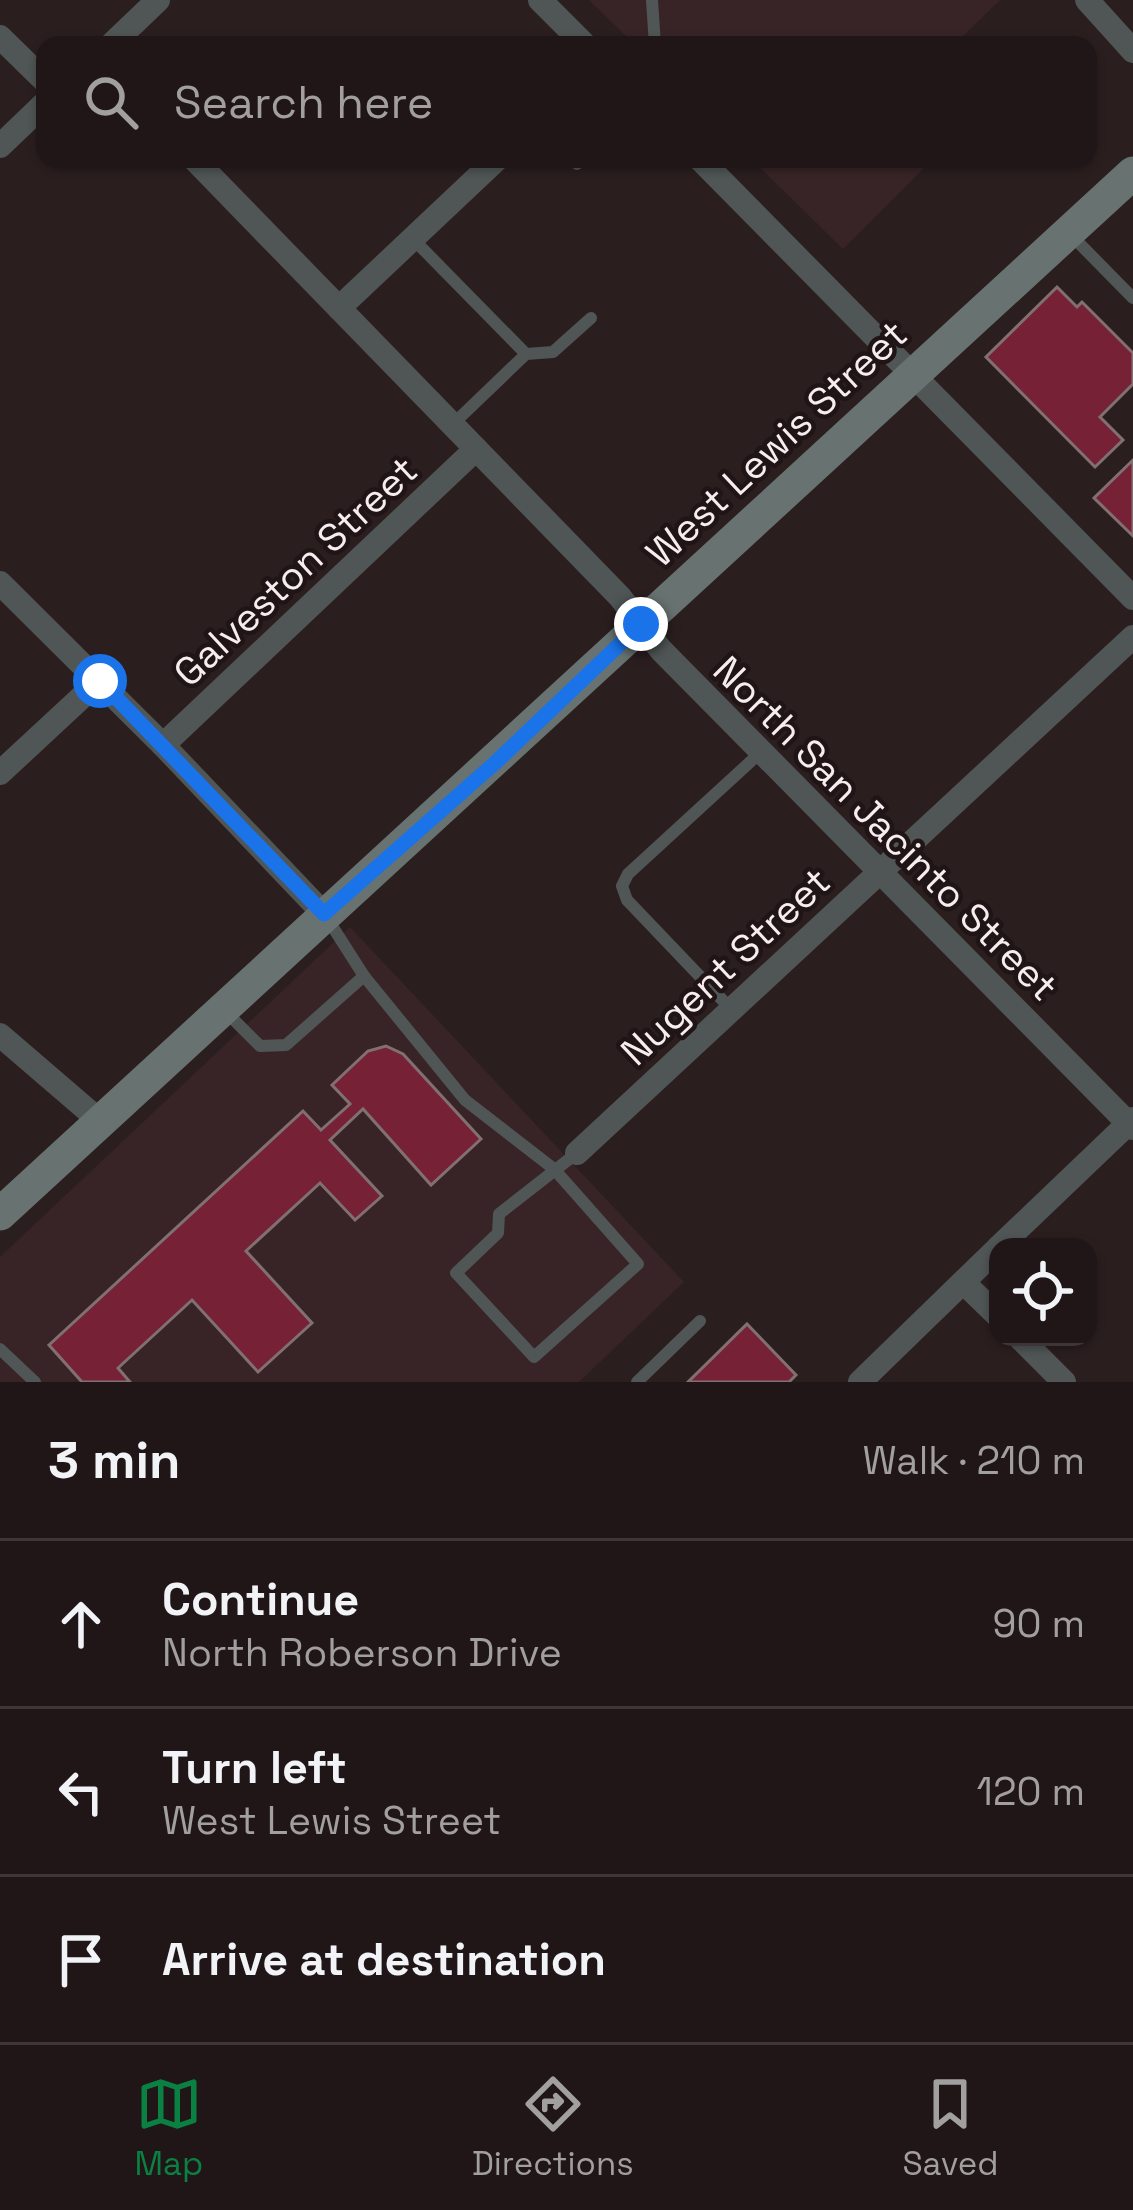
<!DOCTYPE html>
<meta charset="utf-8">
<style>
:root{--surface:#201617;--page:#281f20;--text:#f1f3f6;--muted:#a29fa1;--line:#3d3536;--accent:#0b8043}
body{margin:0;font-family:"Space Grotesk",sans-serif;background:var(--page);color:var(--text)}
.controls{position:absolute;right:36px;bottom:36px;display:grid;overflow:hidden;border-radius:24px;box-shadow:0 3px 9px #0004}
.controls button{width:108px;height:108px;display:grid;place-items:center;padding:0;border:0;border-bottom:3px solid var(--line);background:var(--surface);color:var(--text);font:60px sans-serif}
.stop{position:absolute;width:36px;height:36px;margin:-27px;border:9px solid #1a73e8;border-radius:50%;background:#fff}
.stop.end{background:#1a73e8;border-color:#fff;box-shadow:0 3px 12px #0008}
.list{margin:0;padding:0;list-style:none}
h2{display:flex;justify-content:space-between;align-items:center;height:156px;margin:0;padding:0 48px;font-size:51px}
h2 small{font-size:39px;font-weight:400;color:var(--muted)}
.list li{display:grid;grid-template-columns:78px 1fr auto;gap:36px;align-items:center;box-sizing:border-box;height:168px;padding:0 48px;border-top:3px solid var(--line)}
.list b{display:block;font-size:45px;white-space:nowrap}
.list p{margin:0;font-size:39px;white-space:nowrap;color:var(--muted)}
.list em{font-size:39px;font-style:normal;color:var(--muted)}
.icon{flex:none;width:66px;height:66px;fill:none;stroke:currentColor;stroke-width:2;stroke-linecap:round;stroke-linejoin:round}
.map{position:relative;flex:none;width:1133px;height:1382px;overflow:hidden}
.search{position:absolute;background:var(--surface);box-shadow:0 3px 9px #0004;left:36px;right:36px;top:36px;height:132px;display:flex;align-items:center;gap:30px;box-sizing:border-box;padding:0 42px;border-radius:24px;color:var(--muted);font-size:45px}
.sheet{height:660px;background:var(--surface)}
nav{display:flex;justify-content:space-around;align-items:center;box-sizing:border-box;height:168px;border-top:3px solid var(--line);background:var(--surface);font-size:33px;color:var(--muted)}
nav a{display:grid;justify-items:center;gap:6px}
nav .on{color:var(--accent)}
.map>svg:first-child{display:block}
.built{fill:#382427}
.building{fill:#772136;stroke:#807072;stroke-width:3}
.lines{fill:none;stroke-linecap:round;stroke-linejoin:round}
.lane{stroke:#4f5655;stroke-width:12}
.street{stroke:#4f5655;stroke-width:24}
.secondary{stroke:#687371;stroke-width:33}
.route{stroke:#1a73e8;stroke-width:15}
.labels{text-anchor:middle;stroke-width:9;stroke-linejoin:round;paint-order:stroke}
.street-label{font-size:39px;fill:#f6edee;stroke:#211416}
</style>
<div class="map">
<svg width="1133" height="1382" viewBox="0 0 1133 1382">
<rect width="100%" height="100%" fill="#2b1e1f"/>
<!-- built -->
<g class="built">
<polygon points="589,0 1000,0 954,45 635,45"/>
<polygon points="751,159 915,159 923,169 843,249"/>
<polygon points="350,927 684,1282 579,1382 0,1382 0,1257"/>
</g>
<!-- building -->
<g class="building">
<polygon points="1057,287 1077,307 1082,302 1133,353 1133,384 1100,417 1123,440 1095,467 986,357"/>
<polygon points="1133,460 1133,536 1094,498"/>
<polygon points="386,1046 403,1054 481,1139 431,1185 363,1109 330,1140 382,1196 355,1220 320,1183 246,1251 312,1323 258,1372 192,1300 118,1368 130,1382 82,1382 49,1345 303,1111 321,1130 350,1104 332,1085 368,1051"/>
<polygon points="747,1324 796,1375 789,1382 688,1382"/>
</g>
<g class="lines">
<!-- lane -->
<g class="lane">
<polyline points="652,0 655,45"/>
<polyline points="577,164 583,159"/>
<polyline points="1069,233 1133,298"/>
<polyline points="413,239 526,354 452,425"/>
<polyline points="526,354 553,352 591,318"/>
<polyline points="327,918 364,976 465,1100 554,1169 638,1264 534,1357 456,1273 498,1233 499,1214 577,1153"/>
<polyline points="731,1009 627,900 622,886 628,874 761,752"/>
<polyline points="226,1012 260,1046 286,1045 364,976"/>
<polyline points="0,1349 35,1382"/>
<polyline points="637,1382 700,1321"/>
</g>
<!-- street -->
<g class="street">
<polyline points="540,0 585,45"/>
<polyline points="1087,0 1133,51"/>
<polyline points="0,37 45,81"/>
<polyline points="111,45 158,0"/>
<polyline points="0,146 45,103"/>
<polyline points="194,159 620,597 661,650 1133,1128"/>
<polyline points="700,159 1133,598"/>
<polyline points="339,308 497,159"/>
<polyline points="0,583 163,745 324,914"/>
<polyline points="163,745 476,449"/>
<polyline points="0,773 99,681"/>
<polyline points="0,1035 100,1121"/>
<polyline points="577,1153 1133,637"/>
<polyline points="999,1247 1133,1119"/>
<polyline points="963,1282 998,1316"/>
<polyline points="1019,1337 1064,1382"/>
<polyline points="860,1382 998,1248"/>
</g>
<!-- secondary -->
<polyline class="secondary" points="0,1214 1133,173"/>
</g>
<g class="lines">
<!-- route -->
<polyline class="route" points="100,681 324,914 495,763 641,624"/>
</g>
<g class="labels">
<!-- street labels -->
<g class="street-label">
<text transform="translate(776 443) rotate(-43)" y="14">West Lewis Street</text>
<text transform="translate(295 571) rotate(-43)" y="14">Galveston Street</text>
<text transform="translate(886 828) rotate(45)" y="14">North San Jacinto Street</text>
<text transform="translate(725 966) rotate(-43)" y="14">Nugent Street</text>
</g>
</g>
</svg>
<div class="controls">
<button><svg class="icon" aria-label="locate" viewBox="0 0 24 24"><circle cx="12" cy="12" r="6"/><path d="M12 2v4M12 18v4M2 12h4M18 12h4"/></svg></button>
</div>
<div class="stop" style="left:100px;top:681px"></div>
<div class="stop end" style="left:641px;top:624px"></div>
<div class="search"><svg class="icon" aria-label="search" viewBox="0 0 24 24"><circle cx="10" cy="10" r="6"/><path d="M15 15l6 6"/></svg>Search here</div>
</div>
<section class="sheet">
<h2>3 min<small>Walk · 210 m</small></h2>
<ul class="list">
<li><svg class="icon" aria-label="ahead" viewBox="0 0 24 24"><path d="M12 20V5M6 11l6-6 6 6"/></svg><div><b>Continue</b><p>North Roberson Drive</p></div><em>90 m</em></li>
<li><svg class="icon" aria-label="left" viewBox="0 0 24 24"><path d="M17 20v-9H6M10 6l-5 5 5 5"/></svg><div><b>Turn left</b><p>West Lewis Street</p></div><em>120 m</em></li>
<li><svg class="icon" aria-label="arrive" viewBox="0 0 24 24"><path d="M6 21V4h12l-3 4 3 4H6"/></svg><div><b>Arrive at destination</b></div></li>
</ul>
</section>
<nav>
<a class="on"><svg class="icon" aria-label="map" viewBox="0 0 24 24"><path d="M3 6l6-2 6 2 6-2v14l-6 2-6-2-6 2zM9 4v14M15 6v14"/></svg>Map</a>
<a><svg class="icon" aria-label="directions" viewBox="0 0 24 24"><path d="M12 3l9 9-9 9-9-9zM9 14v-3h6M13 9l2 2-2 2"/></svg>Directions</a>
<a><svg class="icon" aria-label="saved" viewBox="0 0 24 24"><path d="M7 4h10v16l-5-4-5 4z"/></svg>Saved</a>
</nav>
